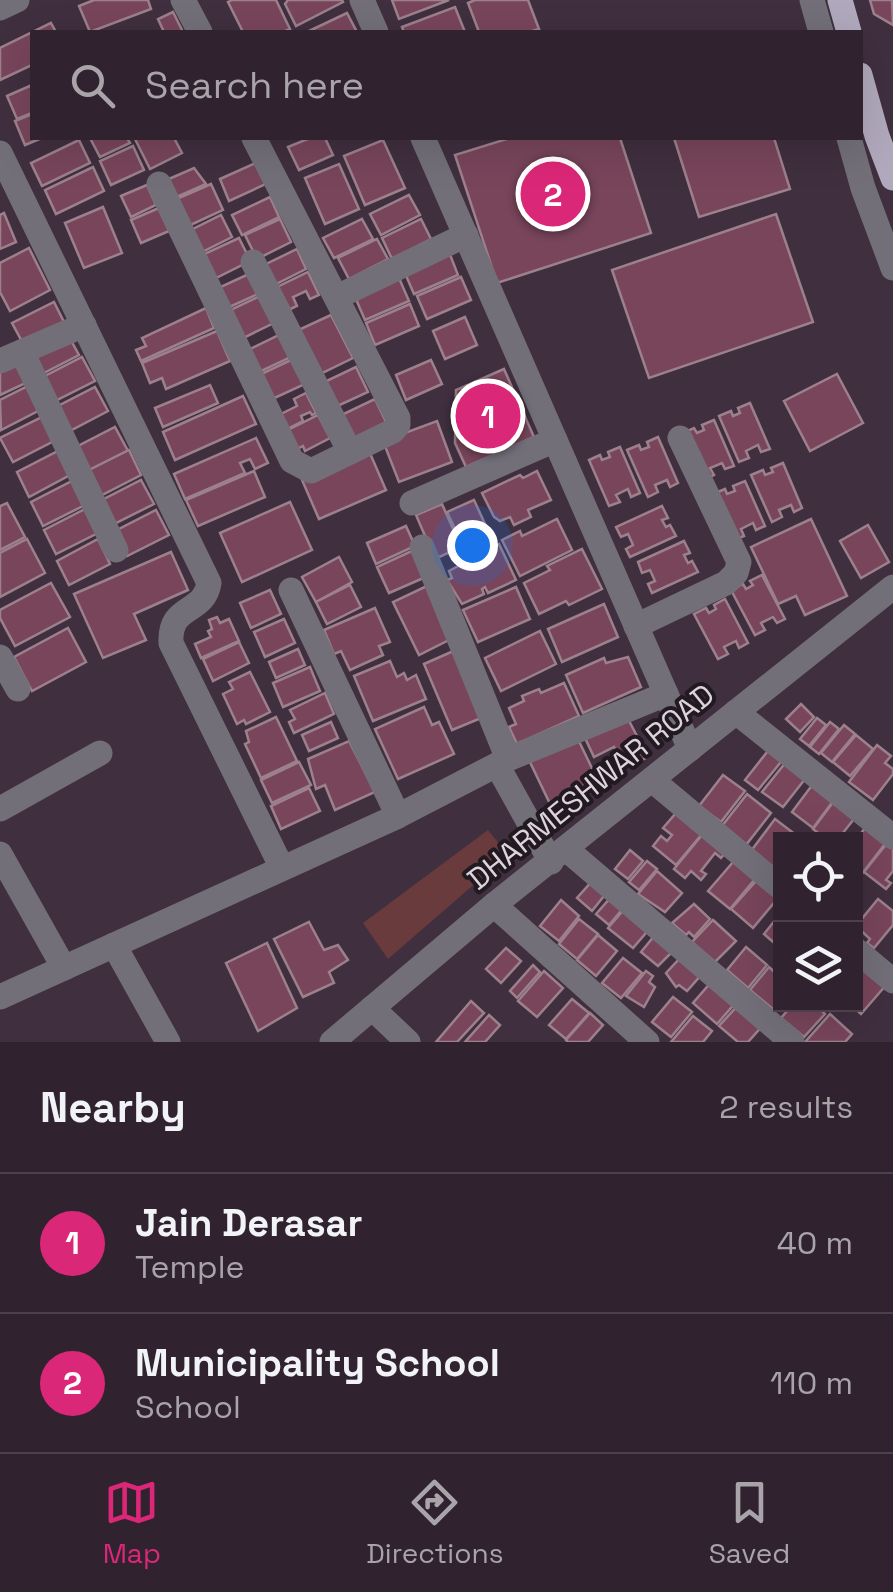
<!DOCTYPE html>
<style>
:root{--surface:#30232f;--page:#3c2f3b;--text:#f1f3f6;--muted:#a8a4aa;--line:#4b404b;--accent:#db2777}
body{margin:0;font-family:"Space Grotesk",sans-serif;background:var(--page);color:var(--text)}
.controls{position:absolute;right:30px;bottom:30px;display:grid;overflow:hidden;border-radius:0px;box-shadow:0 10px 40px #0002}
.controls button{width:90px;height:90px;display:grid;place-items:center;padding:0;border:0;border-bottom:2px solid var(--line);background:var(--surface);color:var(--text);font:50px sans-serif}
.you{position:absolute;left:472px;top:545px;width:35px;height:35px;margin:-25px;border:8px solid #fff;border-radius:50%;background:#1a73e8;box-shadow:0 0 0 15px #1a73e833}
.badge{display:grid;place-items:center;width:65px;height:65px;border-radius:50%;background:var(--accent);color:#fff;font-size:32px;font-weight:700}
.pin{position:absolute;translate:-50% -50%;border:5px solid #fff;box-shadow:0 2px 10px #0006}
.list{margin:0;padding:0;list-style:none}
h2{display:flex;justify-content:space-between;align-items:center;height:130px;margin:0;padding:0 40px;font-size:42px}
h2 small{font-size:32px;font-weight:400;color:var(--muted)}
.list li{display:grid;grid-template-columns:65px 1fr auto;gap:30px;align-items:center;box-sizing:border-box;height:140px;padding:0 40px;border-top:2px solid var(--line)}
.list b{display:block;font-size:38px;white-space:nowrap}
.list p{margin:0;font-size:32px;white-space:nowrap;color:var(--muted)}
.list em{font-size:32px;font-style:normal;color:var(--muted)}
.icon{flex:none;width:55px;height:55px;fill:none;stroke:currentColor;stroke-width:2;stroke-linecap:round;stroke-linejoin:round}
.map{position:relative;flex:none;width:893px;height:1042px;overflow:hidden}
.search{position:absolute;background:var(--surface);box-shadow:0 10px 40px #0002;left:30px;right:30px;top:30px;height:110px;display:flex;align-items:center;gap:25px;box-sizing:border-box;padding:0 35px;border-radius:0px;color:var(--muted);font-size:38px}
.sheet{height:410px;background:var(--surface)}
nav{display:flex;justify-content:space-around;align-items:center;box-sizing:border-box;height:140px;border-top:2px solid var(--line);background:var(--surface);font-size:28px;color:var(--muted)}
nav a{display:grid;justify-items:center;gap:5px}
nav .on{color:var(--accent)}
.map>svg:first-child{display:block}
.green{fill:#693b3d}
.building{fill:#78455b;stroke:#9c818c;stroke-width:2.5}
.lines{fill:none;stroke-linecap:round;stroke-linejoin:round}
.minor{stroke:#736f79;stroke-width:25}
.major{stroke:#b0a8bc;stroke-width:25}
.labels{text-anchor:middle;stroke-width:8;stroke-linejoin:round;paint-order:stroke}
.street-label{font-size:30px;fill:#ded3dd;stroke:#221a21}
</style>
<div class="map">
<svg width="893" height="1042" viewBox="0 0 893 1042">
<rect width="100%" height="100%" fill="#402f3f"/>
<!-- green -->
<polygon class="green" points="488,830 508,855 388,959 363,923"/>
<!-- building -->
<g class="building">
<polygon points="94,0 148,0 151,9 90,32 79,6"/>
<polygon points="232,0 276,0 290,29 283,32 243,32 228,2"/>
<polygon points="288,0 342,0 343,2 296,26 285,4"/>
<polygon points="392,0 449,0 399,19"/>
<polygon points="475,0 528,0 539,29 529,32 479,32 468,3"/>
<polygon points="870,0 892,0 893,25 874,14"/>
<polygon points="455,7 465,32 404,32 402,27"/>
<polygon points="173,12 183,32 164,32 158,19"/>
<polygon points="347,13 357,32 307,32"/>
<polygon points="51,23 56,32 32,32 32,65 0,80 0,48"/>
<polygon points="32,85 32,113 17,119 7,96"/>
<polygon points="32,114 32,138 42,138 25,145 15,121"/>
<polygon points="90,138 127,138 130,143 100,157"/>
<polygon points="138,138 174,138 182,153 150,169 135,139"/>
<polygon points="310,138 325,138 333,155 299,170 288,147"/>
<polygon points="510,138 620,138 651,233 497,283 455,155"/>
<polygon points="674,138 774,138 790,189 699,217"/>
<polygon points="79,140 90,163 42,186 31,163"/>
<polygon points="383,140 405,188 365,205 344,156"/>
<polygon points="133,146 144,170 111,185 100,161"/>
<polygon points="258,162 268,183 229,201 220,179"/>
<polygon points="339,164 359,209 325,224 305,178"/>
<polygon points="93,167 104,191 56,214 45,190"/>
<polygon points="194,168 206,184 170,200 162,182"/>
<polygon points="211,184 223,210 184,228 172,201"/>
<polygon points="147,185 156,205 131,217 121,196"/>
<polygon points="409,195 420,215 381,235 370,214"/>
<polygon points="270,197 279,217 242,235 232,215"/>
<polygon points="103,207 122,253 84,268 65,223"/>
<polygon points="159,208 169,231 141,243 131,220"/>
<polygon points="4,213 16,242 0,249 0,215"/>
<polygon points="776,214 813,322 649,378 612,270"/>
<polygon points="221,215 232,237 198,254 187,232"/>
<polygon points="280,219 291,242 257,259 245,235"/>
<polygon points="362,219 373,239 334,258 323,238"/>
<polygon points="421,219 431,239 392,259 382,238"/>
<polygon points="239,238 249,258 244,264 210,281 198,257"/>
<polygon points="377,239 388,259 349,279 338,258"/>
<polygon points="29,248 50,290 10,311 0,292 0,263"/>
<polygon points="297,249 306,269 274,285 264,265"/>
<polygon points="449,252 458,275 414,294 404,271"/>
<polygon points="308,272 319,295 310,299 306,291 293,297 297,306 284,312 273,289"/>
<polygon points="251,273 260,293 225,309 216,289"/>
<polygon points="461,277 471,300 427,319 417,296"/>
<polygon points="399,278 409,301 365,320 355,297"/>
<polygon points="260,296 274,323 237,341 224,313"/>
<polygon points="54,302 66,326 25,347 12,323"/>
<polygon points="410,304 419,326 375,345 366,323"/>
<polygon points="206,308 214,328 141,361 136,350 146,346 142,338"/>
<polygon points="331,315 353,358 316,376 294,332"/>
<polygon points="465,317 477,345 445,359 433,331"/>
<polygon points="217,331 230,361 166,389 162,378 150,383 142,363"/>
<polygon points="281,334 291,357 255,374 244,352"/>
<polygon points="68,335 79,355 38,376 27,354"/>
<polygon points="16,357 28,382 0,395 0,364"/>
<polygon points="82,357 95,381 53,402 41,378"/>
<polygon points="293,359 305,384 268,401 257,376"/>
<polygon points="431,360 442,384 406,400 396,375"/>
<polygon points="356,367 368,392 331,409 320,384"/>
<polygon points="504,369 534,437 466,467 455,443 456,390"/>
<polygon points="837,374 863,423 810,451 784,401"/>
<polygon points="30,385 42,409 1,430 0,400"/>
<polygon points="210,385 218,403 163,427 155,408"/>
<polygon points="95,387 108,411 66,433 54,408"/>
<polygon points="306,393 316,413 312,415 310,412 301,416 303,421 279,433 279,415 297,406 294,399"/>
<polygon points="243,396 256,424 175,460 163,432"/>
<polygon points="375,399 387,424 346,442 335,418"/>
<polygon points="750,403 770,449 761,452 758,445 746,451 749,458 739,462 719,416 731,411 733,416 740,413 738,408"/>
<polygon points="318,415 330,438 305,451 303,446 297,449 288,430"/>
<polygon points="42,417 54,441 13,462 0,438"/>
<polygon points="714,420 734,466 725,469 722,463 710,468 714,475 703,480 683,433 694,428 697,433 704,430 702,425"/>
<polygon points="437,421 452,462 399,482 383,441"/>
<polygon points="115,427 128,451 87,472 74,448"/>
<polygon points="658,437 678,483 670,487 667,480 655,485 658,492 648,497 627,450 639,445 641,450 649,447 647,442"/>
<polygon points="256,438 268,463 255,469 250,459 240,463 245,473 185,499 174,474"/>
<polygon points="620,447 640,493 631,497 628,489 616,495 620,502 609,506 589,460 600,455 602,460 610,457 608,452"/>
<polygon points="129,450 141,475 100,496 87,471"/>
<polygon points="58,451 70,475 29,497 17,472"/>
<polygon points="369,451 386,490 319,519 302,480"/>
<polygon points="783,463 802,508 794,512 791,505 779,510 782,517 772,522 751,475 763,470 765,475 773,472 771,468"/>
<polygon points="254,471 265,497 198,526 186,500"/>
<polygon points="537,471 551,500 528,510 531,517 514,525 510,517 500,521 494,517 482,493 520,475 523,478"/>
<polygon points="141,480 154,504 112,525 100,501"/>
<polygon points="72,481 85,505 43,526 31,502"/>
<polygon points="745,481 765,526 756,530 753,523 741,529 744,536 734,540 713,494 725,489 727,494 735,491 733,486"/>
<polygon points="474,500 485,524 482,529 460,539 447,512"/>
<polygon points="290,502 312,550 242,582 220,533"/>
<polygon points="7,503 25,537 0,550 0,506"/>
<polygon points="442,504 461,547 435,559 416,515"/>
<polygon points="662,506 668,518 662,520 666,527 670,525 676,536 630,557 626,549 633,545 628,534 621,537 616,527"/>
<polygon points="85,509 98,533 56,554 44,530"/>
<polygon points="156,510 169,535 127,556 115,531"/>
<polygon points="557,519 572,550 520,576 502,540 520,531 522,536"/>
<polygon points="811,519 847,596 805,615 796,596 778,604 751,547"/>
<polygon points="868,525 889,562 861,578 840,541"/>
<polygon points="406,526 415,546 376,564 367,543"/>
<polygon points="27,539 45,573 0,597 0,553"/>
<polygon points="98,539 110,564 69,585 57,561"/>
<polygon points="684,541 690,553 684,555 688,563 692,561 698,572 652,593 648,584 655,581 650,570 642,573 638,562"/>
<polygon points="499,544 516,580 488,593 485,587 482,589 484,594 462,604 447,580 452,578 449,571"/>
<polygon points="416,549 428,576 389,593 377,567"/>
<polygon points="582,549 602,589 569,605 566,601 539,614 524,583 550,570 547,566"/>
<polygon points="171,552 188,590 134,614 146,640 103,658 74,594"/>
<polygon points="339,557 352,582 316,602 302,577"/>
<polygon points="762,575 785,619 777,623 773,617 761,623 765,630 755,635 731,590 743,584 746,589 753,585 750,581"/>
<polygon points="51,583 70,617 15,646 0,618 0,610"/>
<polygon points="350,585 361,607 327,624 316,602"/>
<polygon points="429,585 455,637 419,655 393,602"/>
<polygon points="516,587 530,619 478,642 463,610"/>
<polygon points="270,590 281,614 251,628 240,603"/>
<polygon points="725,599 748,643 739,648 736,641 724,647 728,654 718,659 694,614 706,608 709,613 716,609 714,605"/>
<polygon points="604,604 618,637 562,662 548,629"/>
<polygon points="375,608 390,642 379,646 383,655 350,670 341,651 334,654 324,630"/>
<polygon points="217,617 220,623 229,619 239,641 201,658 195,644 211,637 208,631 212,629 209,620"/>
<polygon points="284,619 295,643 265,657 254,632"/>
<polygon points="68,628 86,662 32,691 14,657"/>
<polygon points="540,631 556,664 501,691 485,658"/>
<polygon points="239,642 249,663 213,681 203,659"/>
<polygon points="298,649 305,665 276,678 269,662"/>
<polygon points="458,649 486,716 452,730 424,664"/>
<polygon points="628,657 641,687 583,713 566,675 604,658 606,663"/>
<polygon points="390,661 397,677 404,673 407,680 416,675 426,699 373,721 354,676"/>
<polygon points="310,667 320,691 283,707 273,683"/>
<polygon points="250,672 270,712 246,724 244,720 237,724 223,694 233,689 229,682"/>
<polygon points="564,683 579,716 517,744 509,727 516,724 509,708 524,701 522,696 539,689 541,693"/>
<polygon points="325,693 334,714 294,733 289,722 295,719 290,710"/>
<polygon points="801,704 814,717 800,732 786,719"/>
<polygon points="424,707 432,725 439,722 454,754 398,779 375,729"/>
<polygon points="276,717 297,761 261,778 245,744 249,742 246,731"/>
<polygon points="627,717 648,757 625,768 614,747 594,757 585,738"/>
<polygon points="817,718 826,725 809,746 800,739"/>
<polygon points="331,722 338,738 309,751 302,735"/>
<polygon points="830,722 839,729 819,754 810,747"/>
<polygon points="844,725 855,734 832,762 821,753"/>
<polygon points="576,735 601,787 553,810 528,758"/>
<polygon points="856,735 873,749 850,776 833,762"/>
<polygon points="349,741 375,792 335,810 325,785 316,789 308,759"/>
<polygon points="877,745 891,756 885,763 893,769 893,774 873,800 849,782"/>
<polygon points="771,747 785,757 758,790 745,780"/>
<polygon points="790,757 809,774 783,807 762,792"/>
<polygon points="299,762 311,785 272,803 261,780"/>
<polygon points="723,775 745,791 721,822 699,806"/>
<polygon points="816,780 837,796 813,828 792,812"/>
<polygon points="309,788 320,811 281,829 271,806"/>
<polygon points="747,794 771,813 746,845 722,826"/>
<polygon points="837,797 858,814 838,839 826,839 813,829"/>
<polygon points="676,813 702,834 676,865 653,846 661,836 667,841 672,835 663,828"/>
<polygon points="775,819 796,835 793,839 780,839 780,856 773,867 751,851"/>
<polygon points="868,824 888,840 861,875 856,871 856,840"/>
<polygon points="702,835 725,853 721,858 715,853 701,871 706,874 701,880 691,871 685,878 674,869"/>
<polygon points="888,842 893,846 893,871 886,880 891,883 886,889 864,872"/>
<polygon points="630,850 643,861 628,879 615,869"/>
<polygon points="647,861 657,869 639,890 629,882"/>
<polygon points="734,861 755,879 730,909 708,891"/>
<polygon points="657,871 682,893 665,912 638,894"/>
<polygon points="594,879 608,891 592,911 577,898"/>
<polygon points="757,880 778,898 753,928 731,909"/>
<polygon points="612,896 625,906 609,925 596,914"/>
<polygon points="878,899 893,911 893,925 874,948 867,943 870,939 856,926"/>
<polygon points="561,900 579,916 559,941 540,926"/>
<polygon points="694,904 710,919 694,937 689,932 686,935 672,923"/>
<polygon points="627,906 652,926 633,948 608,928"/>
<polygon points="780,914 780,948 764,934"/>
<polygon points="579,919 598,934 577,959 559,944"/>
<polygon points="713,920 736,941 714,963 692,942"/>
<polygon points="309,922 324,950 338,945 348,960 329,972 334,983 303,997 274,939"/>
<polygon points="598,935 617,951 596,976 577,960"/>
<polygon points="655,935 673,951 658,966 641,952"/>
<polygon points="267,943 297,1008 258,1031 226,963"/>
<polygon points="746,947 767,965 748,988 727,970"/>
<polygon points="506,948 521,961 501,983 486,969"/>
<polygon points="682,956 702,974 687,991 679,985 676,987 666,973"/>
<polygon points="623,958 642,973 621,998 602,983"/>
<polygon points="533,965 540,972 517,998 510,991"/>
<polygon points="866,966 887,984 861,1014 850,1004 856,1004 856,978"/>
<polygon points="769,967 780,977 780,1003 774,1010 750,990"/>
<polygon points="544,971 563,988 537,1017 518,1001"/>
<polygon points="646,971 653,976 649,982 655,987 644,1007 626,996"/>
<polygon points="713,980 737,1001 717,1024 693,1003"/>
<polygon points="673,997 692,1012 671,1037 652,1022"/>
<polygon points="572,999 589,1013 566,1039 549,1025"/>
<polygon points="471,1001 484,1013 457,1042 436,1042"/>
<polygon points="740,1003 764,1024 748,1042 738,1042 719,1026"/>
<polygon points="793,1004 815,1004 825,1014 804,1037 781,1018"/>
<polygon points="590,1013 603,1025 588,1042 568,1042 566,1040"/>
<polygon points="830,1014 852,1034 845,1042 805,1042"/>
<polygon points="489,1015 500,1025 485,1042 465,1042"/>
<polygon points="693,1016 712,1031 703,1042 671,1042"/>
</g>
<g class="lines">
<!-- minor -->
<g class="minor">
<polyline points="183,0 200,32"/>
<polyline points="362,0 376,32"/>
<polyline points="812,0 821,32"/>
<polyline points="0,8 17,0"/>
<polyline points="423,138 690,749"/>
<polyline points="849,138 863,188 893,268"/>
<path d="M0 153 209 583C204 615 169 603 171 643L282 868"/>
<polyline points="159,184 292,461 311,471 393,431 398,425 398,418 254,138"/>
<polyline points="253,262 350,452"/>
<polyline points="337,297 466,235"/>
<polyline points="22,352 116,550"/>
<polyline points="0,361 84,325"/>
<polyline points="412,503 555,440"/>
<polyline points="422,547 508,759"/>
<polyline points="291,590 398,816"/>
<polyline points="636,626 726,583 736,573 739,562 680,438"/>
<polyline points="0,657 18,689"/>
<polyline points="736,712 893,837"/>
<polyline points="497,765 551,862"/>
<polyline points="652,780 780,887"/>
<polyline points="0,809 100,753"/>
<polyline points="566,849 792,1042"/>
<polyline points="0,854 64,968"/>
<polyline points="494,905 647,1042"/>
<polyline points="114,945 168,1042"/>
<polyline points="856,950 893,981"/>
<polyline points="0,997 398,816 508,759 666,694"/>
<polyline points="372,1008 408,1042"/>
<polyline points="332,1042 494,905 893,587"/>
</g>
<!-- major -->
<g class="major">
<polyline points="840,0 849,32"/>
<polyline points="860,75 877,136 893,178"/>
</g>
</g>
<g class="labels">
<!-- street labels -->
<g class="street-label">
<text transform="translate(591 787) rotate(-39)" y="10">DHARMESHWAR ROAD</text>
</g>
</g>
</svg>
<div class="controls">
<button><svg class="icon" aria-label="locate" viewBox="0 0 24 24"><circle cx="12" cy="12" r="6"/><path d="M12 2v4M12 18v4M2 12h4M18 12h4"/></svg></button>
<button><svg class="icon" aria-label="layers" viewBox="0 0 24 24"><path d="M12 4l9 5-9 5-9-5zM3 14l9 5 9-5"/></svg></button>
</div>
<div class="you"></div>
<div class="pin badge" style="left:488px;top:416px">1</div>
<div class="pin badge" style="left:553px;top:194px">2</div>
<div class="search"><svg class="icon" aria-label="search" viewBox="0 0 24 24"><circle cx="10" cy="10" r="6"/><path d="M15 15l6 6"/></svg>Search here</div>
</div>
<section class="sheet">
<h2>Nearby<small>2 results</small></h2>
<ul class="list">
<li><span class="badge">1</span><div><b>Jain Derasar</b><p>Temple</p></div><em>40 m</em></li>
<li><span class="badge">2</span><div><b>Municipality School</b><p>School</p></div><em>110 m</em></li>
</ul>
</section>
<nav>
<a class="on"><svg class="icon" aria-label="map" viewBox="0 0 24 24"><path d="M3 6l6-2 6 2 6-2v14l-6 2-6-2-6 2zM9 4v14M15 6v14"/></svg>Map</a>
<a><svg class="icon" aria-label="directions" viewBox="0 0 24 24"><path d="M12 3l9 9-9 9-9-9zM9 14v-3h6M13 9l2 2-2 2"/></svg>Directions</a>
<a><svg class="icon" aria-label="saved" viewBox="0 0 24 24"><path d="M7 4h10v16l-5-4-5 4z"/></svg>Saved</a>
</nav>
